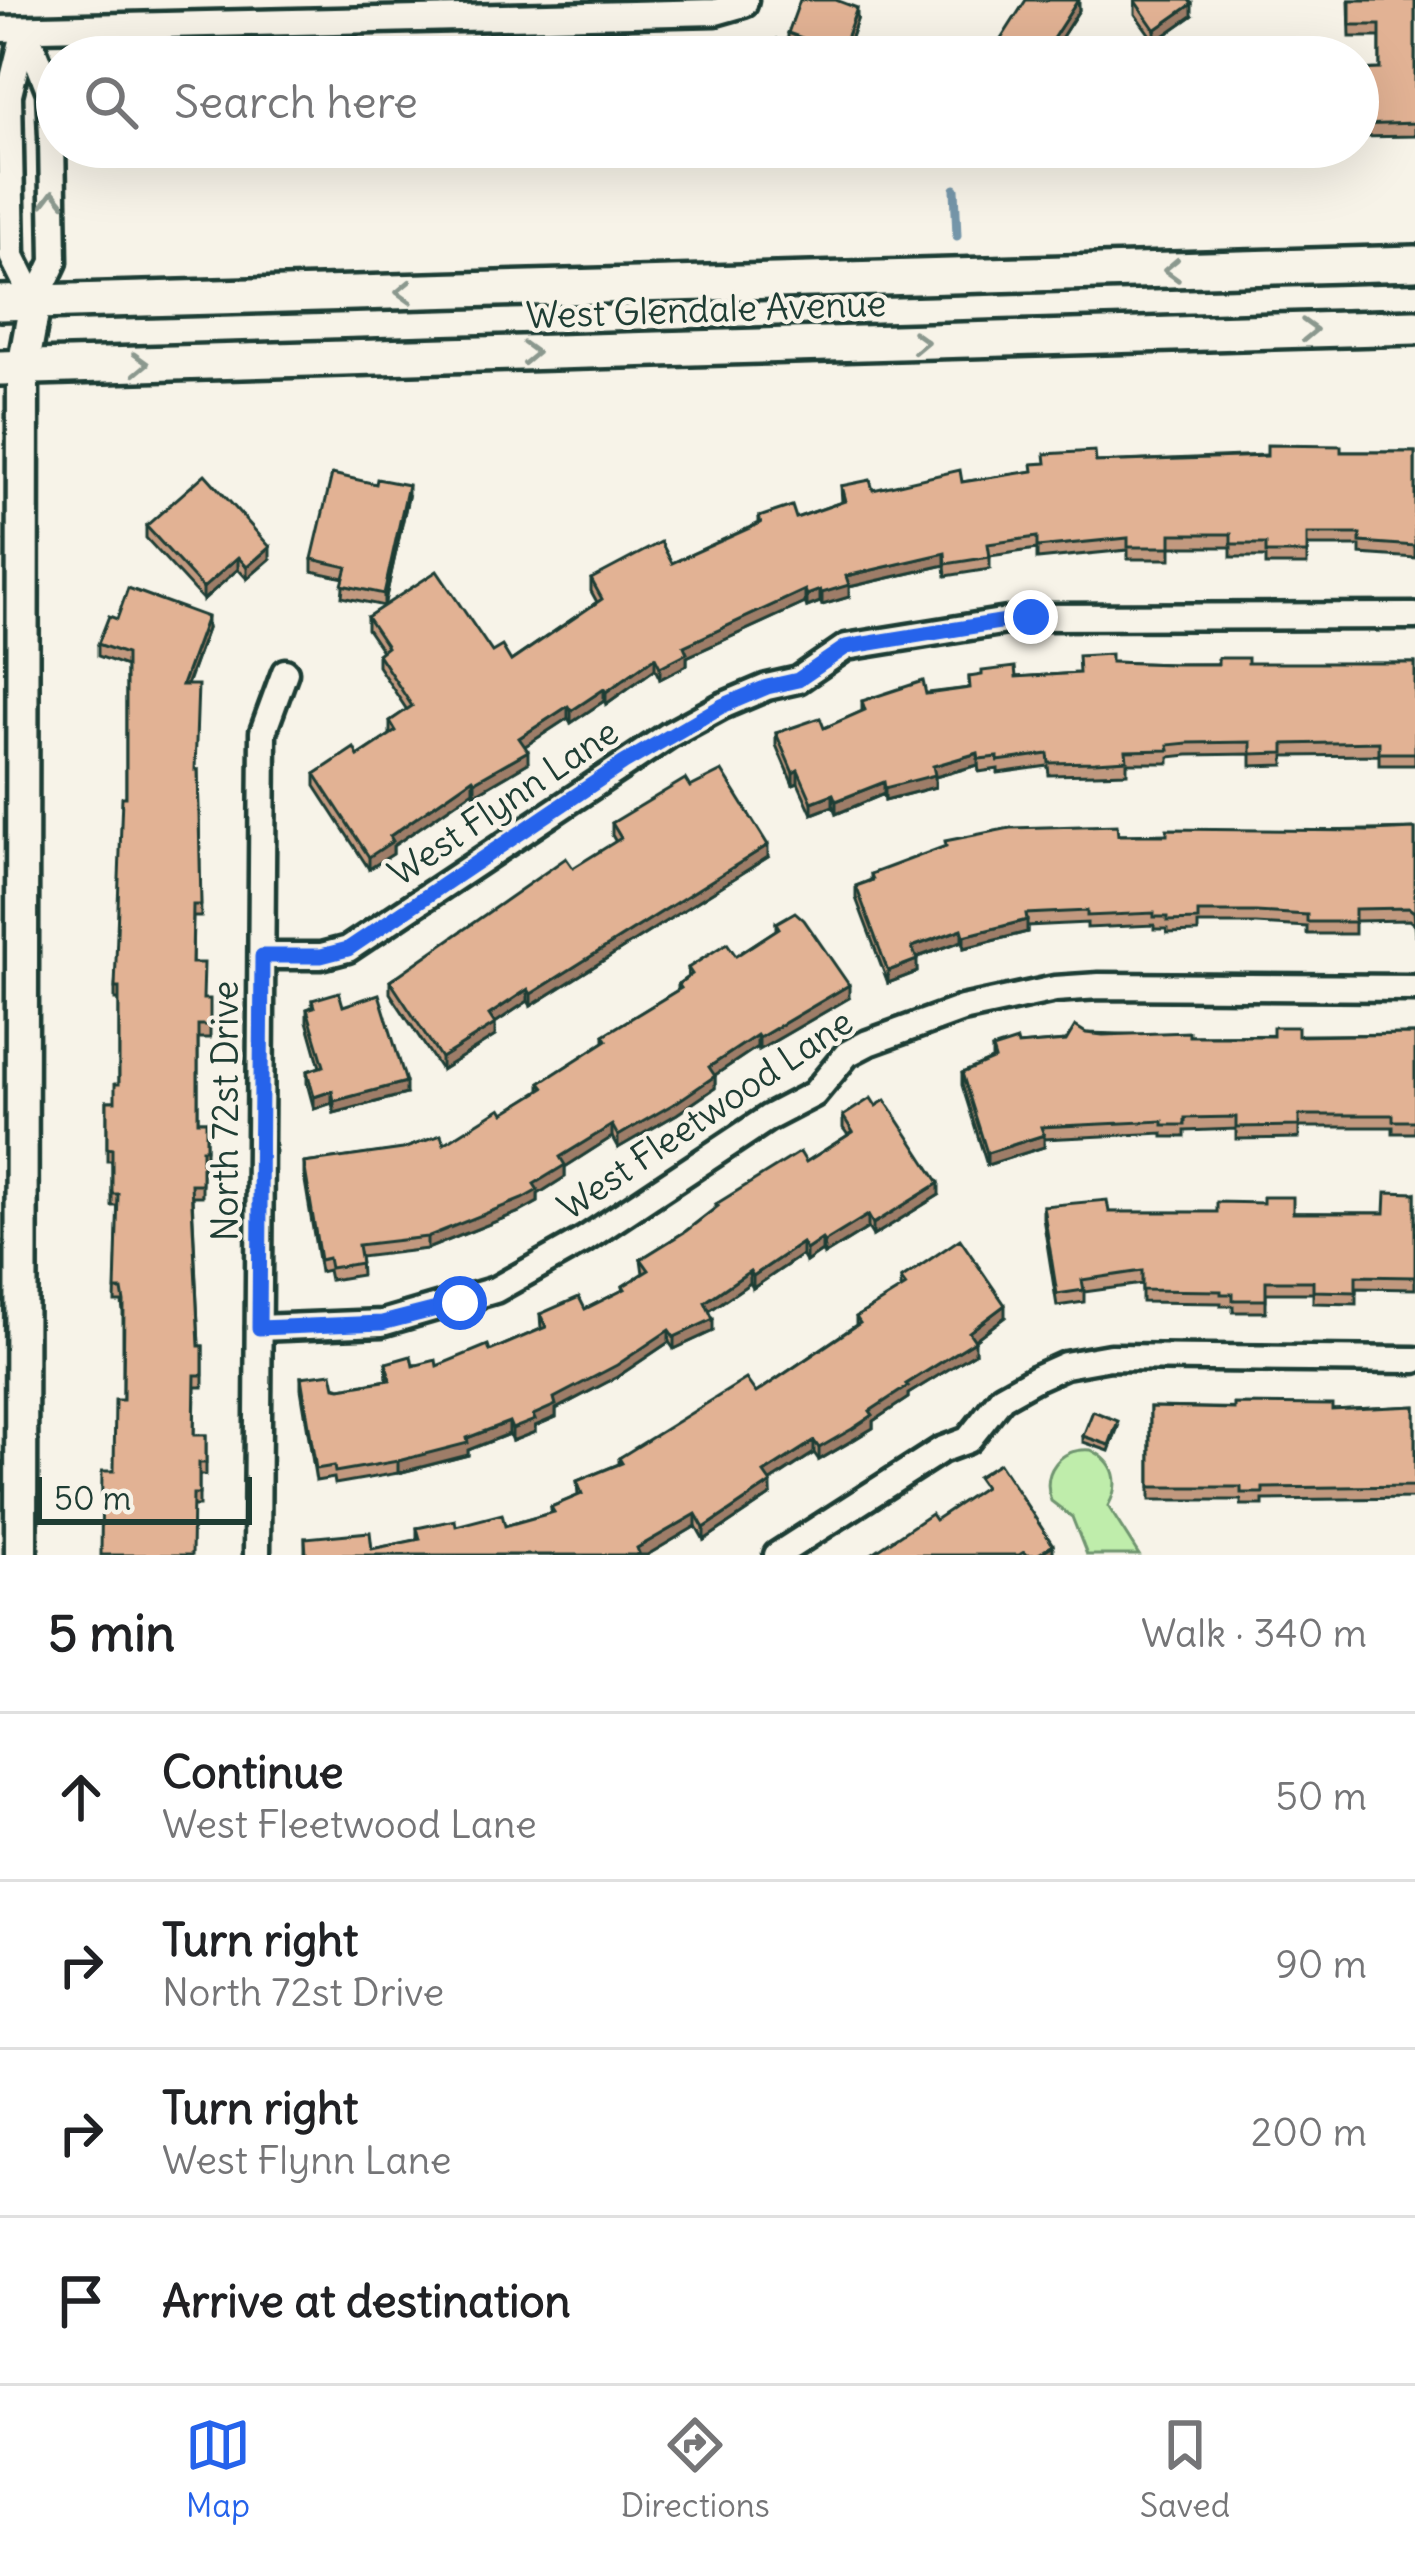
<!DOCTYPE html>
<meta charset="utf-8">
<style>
:root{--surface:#fff;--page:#f2f2f2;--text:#202124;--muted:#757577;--line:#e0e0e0;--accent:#2563eb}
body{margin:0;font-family:Delius,sans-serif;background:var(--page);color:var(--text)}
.scale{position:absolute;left:36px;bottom:30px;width:216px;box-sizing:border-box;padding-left:12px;border:6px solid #1f3d34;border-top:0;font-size:33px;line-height:42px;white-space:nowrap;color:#1f3d34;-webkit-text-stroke:9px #f7f3e8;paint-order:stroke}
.stop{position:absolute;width:36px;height:36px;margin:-27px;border:9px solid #2563eb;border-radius:50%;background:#fff}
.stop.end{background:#2563eb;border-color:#fff;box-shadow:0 3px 12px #0008}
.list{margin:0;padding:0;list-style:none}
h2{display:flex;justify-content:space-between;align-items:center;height:156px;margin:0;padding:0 48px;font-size:51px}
h2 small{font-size:39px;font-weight:400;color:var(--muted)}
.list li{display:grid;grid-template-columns:78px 1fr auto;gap:36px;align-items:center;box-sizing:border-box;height:168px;padding:0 48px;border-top:3px solid var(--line)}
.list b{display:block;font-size:45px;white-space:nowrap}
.list p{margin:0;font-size:39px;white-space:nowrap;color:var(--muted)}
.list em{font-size:39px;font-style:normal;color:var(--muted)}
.icon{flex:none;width:66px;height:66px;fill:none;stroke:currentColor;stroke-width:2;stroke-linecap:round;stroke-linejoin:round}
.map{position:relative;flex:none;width:1415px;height:1555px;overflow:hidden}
.search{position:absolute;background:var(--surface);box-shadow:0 12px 48px #0002;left:36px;right:36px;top:36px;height:132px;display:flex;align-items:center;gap:30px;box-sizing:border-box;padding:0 42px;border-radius:66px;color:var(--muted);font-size:45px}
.sheet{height:828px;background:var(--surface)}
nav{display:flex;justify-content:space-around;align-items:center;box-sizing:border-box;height:168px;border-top:3px solid var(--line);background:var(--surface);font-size:33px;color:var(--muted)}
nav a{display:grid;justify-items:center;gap:6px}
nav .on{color:var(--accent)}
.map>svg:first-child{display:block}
.green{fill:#bfedab;stroke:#6f9570;stroke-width:3}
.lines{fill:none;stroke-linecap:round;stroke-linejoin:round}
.stream{stroke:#7596a9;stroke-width:9}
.minor-casing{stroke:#1f3d34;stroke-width:33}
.tertiary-casing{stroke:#1f3d34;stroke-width:39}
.secondary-casing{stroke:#1f3d34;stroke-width:42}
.minor{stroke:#f7f3e8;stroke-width:24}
.tertiary{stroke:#f7f3e8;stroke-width:30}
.secondary{stroke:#f7f3e8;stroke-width:33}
.wall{fill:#c2997f;stroke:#1f3d34;stroke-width:3}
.shaded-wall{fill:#9e7d68;stroke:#1f3d34;stroke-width:3}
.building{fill:#e2b294;stroke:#1f3d34;stroke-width:3}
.oneway{stroke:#8b988e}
.route{stroke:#2563eb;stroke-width:15}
.labels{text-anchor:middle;stroke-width:9;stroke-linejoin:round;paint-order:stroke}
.street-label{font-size:36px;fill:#1f3d34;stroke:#f7f3e8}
</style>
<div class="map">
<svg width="1415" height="1555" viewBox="0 0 1415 1555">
<rect width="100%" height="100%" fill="#f7f3e8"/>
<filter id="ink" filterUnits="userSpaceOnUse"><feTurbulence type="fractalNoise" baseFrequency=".00833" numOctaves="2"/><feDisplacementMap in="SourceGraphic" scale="24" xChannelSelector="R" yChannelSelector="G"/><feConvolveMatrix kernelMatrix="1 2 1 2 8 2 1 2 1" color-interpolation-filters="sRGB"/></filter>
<g filter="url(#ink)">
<!-- green -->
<path class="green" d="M1091 1450C1116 1462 1121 1483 1108 1506L1139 1555H1087L1072 1517 1051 1501C1041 1471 1060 1448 1091 1450Z"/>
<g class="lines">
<!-- stream -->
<g class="stream">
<polyline points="519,43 520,57"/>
<polyline points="955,189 957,236"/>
</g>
<defs>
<g id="minor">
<polyline points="0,29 716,12 744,4 745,0"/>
<polyline points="25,29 50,92 52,137 54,262 35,302"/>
<polyline points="25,29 9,95 12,256 35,302"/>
<polyline points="262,956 321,956 348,949 669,735 722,706 767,687 798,680 846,647 1032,617 1415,616"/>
<polyline points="259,1328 382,1323 495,1290 584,1240 768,1118 814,1094 847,1054 868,1043 962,1009 1055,989 1099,986 1415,988"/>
<polyline points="257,1555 263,732 285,672"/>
<polyline points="777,1555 941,1450 968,1440 1002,1397 1036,1378 1065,1365 1110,1357 1415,1360"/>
</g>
<polyline id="tertiary" points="21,1555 23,368 35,302"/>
<g id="secondary">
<polyline points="0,303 1415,263"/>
<polyline points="0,368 1415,327"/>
</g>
</defs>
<!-- minor casing -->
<use href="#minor" class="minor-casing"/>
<!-- tertiary casing -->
<use href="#tertiary" class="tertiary-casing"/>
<!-- secondary casing -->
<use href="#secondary" class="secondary-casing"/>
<!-- minor -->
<use href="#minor" class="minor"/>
<!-- tertiary -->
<use href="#tertiary" class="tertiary"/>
<!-- secondary -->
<use href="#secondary" class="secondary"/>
</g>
<!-- wall -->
<g class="wall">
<polygon points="1079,0 1079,10 1049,57 996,57 996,47"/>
<polygon points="1349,0 1415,0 1415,136 1358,137 1358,70 1380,69 1380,37 1350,37"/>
<polygon points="1135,1 1192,16 1155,42 1135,14"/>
<polygon points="857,20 844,57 821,57 788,45 788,33"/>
<polygon points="194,147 242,147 242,156 194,157"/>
<polygon points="1341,452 1415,452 1415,558 1360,554 1360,546 1307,546 1307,565 1266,565 1266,557 1231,557 1231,547 1171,547 1171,559 1128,559 1128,550 1037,559 1037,549 990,556 990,569 946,576 945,565 849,587 849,597 822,605 820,602 807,607 805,603 687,657 687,665 660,679 655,669 606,704 604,701 571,723 568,718 525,746 528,763 475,794 473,791 393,846 393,854 369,869 315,786 315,774 358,756 390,735 390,721 407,710 378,666 378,654 382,651 367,629 367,617 492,652 511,661 597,602 591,591 591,579 672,563 759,523 759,517 796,518 842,502 841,486 873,490 962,482 1096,462"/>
<polygon points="408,497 384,606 342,597 344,578 312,571 312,559"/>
<polygon points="146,526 270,559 247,579 238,569 203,600 146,538"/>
<polygon points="117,619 207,629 187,685 195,770 198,770 201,917 193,917 192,963 210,1025 210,1038 198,1038 198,1121 206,1121 206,1162 202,1162 202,1196 192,1196 199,1346 203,1346 203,1387 195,1387 194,1435 206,1435 206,1475 199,1475 199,1506 193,1506 114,1471 123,1400 123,1312 122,1302 115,1302 118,1206 112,1206 112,1161 107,1161 107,1101 115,1101 119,1084 119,1000 115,1000 115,988 126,797 126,666 98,656 98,644"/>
<polygon points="1111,662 1172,664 1415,663 1415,765 1379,765 1379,755 1284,756 1284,765 1251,766 1251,754 1188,755 1169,757 1169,763 1127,763 1127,773 1095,774 1049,775 1048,766 998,773 998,769 979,772 978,765 935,777 935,787 885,800 884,794 836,814 833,806 812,814 798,783 793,785 776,745 776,733 824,728 862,711 862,701 969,688 969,677 1016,677 1079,673"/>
<polygon points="690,787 768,857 531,1006 528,1001 495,1023 495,1036 441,1070 390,993 390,981 616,842 612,835 612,823"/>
<polygon points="1415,829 1415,937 1414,924 1409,920 1355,921 1355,934 1307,934 1307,927 1256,924 1198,924 1198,932 1167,933 1167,929 1154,929 1154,925 1087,928 1087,923 1027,926 1027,932 964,948 962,941 916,958 917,972 888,983 856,898 856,886 871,880 871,874 1118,835"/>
<polygon points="776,923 849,998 759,1050 757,1047 715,1075 715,1088 677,1114 618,1148 612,1137 565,1167 565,1177 538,1194 538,1202 522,1211 427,1249 360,1257 361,1275 330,1280 328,1270 320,1272 304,1175 304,1163 444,1144 504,1113 540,1091 540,1083 604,1042 604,1035 678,990 678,984 688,977 688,968 736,956 776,930"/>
<polygon points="312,1000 343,1006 406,1094 334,1113 332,1103 314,1109 307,1083 307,1071 320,1067 307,1021 307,1009 312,1007"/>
<polygon points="1086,1033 1189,1036 1415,1034 1415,1133 1393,1133 1393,1127 1299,1127 1299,1138 1236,1139 1236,1129 1185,1131 1185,1137 1163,1137 1163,1133 1044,1139 1044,1147 987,1165 962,1085 962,1073 992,1060 992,1049 1018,1045 1066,1041"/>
<polygon points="843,1116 939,1195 873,1236 868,1228 824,1255 822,1251 806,1262 802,1255 753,1288 750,1283 709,1311 713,1331 674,1349 669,1342 617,1377 556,1409 556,1417 535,1426 535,1432 512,1441 509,1434 468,1450 468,1455 398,1473 335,1484 334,1478 316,1481 301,1389 301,1377 341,1388 387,1380 386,1363 437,1366 490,1351 541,1329 540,1314 585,1309 623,1290 623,1286 643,1273 641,1259 686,1231 716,1208 716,1204 806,1162 848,1135 843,1128"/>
<polygon points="1415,1193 1415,1289 1356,1288 1356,1304 1313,1303 1313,1293 1266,1293 1266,1312 1233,1312 1233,1306 1221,1306 1221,1303 1142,1302 1142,1284 1084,1292 1084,1302 1057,1306 1043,1218 1043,1206 1109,1212 1385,1213"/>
<polygon points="901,1279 1005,1317 974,1340 975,1353 908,1394 908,1398 873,1421 873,1428 852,1441 819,1460 814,1453 770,1482 771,1495 704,1540 696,1526 647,1555 305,1555 305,1538 372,1549 417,1540 417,1528 505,1526 551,1513 551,1507 578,1496 577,1481 619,1464 619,1458 756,1393 856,1325 856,1317 901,1290"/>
<polygon points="1415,1406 1415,1498 1263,1500 1263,1505 1241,1505 1241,1500 1150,1500 1150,1407 1332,1410"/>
<polygon points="1118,1427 1109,1451 1083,1442 1083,1436"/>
</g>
<!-- shaded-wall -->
<g class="shaded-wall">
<polygon points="1078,0 1079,10 1049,57 1041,57"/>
<polygon points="1192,4 1192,16 1155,42 1155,30"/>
<polygon points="857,8 857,20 844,57 841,57 841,52"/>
<polygon points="408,485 408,497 384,606 384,594"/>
<polygon points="270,547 270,559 247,579 247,567"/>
<polygon points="945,553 945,565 849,587 849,597 822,605 822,593 846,576"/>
<polygon points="238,557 238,569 203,600 203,588"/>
<polygon points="805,590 805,603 687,657 687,665 660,679 660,667 684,646"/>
<polygon points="820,590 820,602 807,607 807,595"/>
<polygon points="207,617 207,629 182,697 182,685"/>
<polygon points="655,657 655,669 606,704 606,692"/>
<polygon points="604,689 604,701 571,723 571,711"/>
<polygon points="568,706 568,718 519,750 519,738"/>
<polygon points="528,751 528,763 475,794 475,781"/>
<polygon points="978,753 978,765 935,777 935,787 885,800 885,788 933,766"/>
<polygon points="798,770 798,783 793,785 793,773"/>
<polygon points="473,778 473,791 393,846 393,854 369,869 369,857 390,836"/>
<polygon points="884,782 884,794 836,814 836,801"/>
<polygon points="833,794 833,806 812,814 812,802"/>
<polygon points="768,845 768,857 531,1006 531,994"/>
<polygon points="1027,920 1027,932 964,948 964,936"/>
<polygon points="962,929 962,941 912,959 912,947"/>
<polygon points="917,960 917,972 888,983 888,971"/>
<polygon points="849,985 849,998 759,1050 759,1038"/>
<polygon points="528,989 528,1001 489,1027 489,1015"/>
<polygon points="495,1024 495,1036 441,1070 441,1058"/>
<polygon points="757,1035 757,1047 709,1079 709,1067"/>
<polygon points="715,1076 715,1088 677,1114 618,1148 618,1136"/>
<polygon points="406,1082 406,1094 334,1113 334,1101"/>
<polygon points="332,1091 332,1103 314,1109 314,1097"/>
<polygon points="612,1125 612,1137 565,1167 565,1177 538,1194 538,1202 522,1211 427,1249 427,1237 534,1184 560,1157"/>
<polygon points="1044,1135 1044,1147 987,1165 987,1153"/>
<polygon points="939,1183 939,1195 873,1236 873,1224"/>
<polygon points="868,1215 868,1228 824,1255 824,1242"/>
<polygon points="822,1239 822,1251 806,1262 806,1250"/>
<polygon points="802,1243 802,1255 753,1288 753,1276"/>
<polygon points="750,1271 750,1283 705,1314 705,1302"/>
<polygon points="1005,1305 1005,1317 969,1344 969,1332"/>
<polygon points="713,1319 713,1331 674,1349 674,1337"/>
<polygon points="669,1330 669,1342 617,1377 556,1409 556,1417 535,1426 535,1432 512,1441 512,1429 554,1398"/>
<polygon points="975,1341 975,1353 908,1394 908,1398 873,1421 873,1428 819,1460 819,1448 906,1384"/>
<polygon points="509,1422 509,1434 468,1450 468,1455 398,1473 398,1461 467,1438"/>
<polygon points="814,1441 814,1453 764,1485 764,1473"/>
<polygon points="771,1483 771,1495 704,1540 704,1528"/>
<polygon points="696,1514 696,1526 647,1555 635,1555 637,1548"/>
<polygon points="1053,1545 1053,1555 1037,1555"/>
</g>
<!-- building -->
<g class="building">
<polygon points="800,0 836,0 857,8 841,52 788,33"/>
<polygon points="1026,0 1078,0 1041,57 1011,57 996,47"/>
<polygon points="1137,0 1189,0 1192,4 1155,30 1135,1"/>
<polygon points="1350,0 1415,0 1415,123 1358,125 1358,70 1380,69 1380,25 1350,25"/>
<polygon points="777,39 792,57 755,57"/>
<polygon points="720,55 720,57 651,57"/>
<polygon points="1267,445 1341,446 1341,452 1415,452 1415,546 1360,542 1360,534 1307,534 1307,553 1266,553 1266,544 1231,544 1231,534 1171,534 1171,547 1128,547 1128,538 1037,547 1037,537 988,544 990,557 946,564 945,553 846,576 849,585 822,593 820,590 807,595 805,590 684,646 687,653 660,667 655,657 606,692 604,689 571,711 568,706 519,738 528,751 475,781 473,778 390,836 393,841 369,857 315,774 354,748 358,756 396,731 390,721 412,706 378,654 387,647 367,617 437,571 492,652 502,646 511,661 602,599 591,579 661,542 672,563 761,523 759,517 792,506 796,518 845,501 841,486 870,480 873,490 960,470 962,482 1033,471 1032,464 1046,463 1045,454 1095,451 1096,462 1267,456"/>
<polygon points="205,474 270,547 247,567 238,557 203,588 146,526"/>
<polygon points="332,474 376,484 377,479 408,485 384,594 342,585 347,567 312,559"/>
<polygon points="128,588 207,617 182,685 198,685 195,770 198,770 201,905 193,905 192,963 204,963 203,999 210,999 210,1025 198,1025 198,1121 206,1121 206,1149 202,1149 202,1184 191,1184 199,1346 203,1346 203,1375 195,1375 194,1435 206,1435 206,1463 199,1463 199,1494 193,1494 192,1555 101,1555 102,1471 114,1471 115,1400 123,1400 124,1302 122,1290 115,1290 118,1194 112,1194 112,1149 107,1148 107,1101 115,1101 115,1084 119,1084 119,988 115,988 122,797 126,797 126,654 98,644 109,616 117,619"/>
<polygon points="1111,654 1111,662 1172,664 1218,664 1218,658 1248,658 1248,663 1415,663 1415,753 1379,753 1379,742 1284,744 1284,753 1251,754 1251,742 1188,743 1168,745 1169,750 1126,751 1127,760 1095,762 1049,763 1048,754 998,761 998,757 979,759 978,753 933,766 935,775 885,788 884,782 836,801 833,794 812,802 798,770 793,773 776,733 820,718 824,728 865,710 862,701 923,681 926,694 970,688 969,677 982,675 982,671 1015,667 1016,677 1079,673 1078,656"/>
<polygon points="722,771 768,845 531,994 528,989 489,1015 495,1024 441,1058 390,981 566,858 573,868 621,838 612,823 685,779 690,787"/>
<polygon points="1117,825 1118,835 1167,835 1167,829 1371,831 1415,829 1415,925 1414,912 1409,908 1355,909 1355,922 1307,922 1307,915 1256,912 1198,912 1198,920 1167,921 1167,917 1154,917 1154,913 1087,916 1087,911 1026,914 1027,920 964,936 962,929 912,947 917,960 888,971 856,886 873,880 871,874 946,846 945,841 1010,828"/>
<polygon points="795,912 804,920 849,985 759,1038 757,1035 709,1067 715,1076 677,1102 618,1136 612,1125 560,1157 565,1165 534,1184 538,1190 522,1199 427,1237 358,1245 361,1263 330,1268 328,1258 320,1260 304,1163 403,1149 441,1135 444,1144 501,1108 504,1113 544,1088 540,1083 607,1040 604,1035 681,988 678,984 692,974 688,968 727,943 736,956 779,928 776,923"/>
<polygon points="339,992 343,1006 379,994 406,1082 334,1101 332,1091 314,1097 307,1071 324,1066 307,1009 314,1007 312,1000"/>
<polygon points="1075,1026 1086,1033 1103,1035 1189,1032 1189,1036 1273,1036 1273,1027 1298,1027 1298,1036 1415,1034 1415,1121 1393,1121 1393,1115 1299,1115 1299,1126 1236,1127 1236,1117 1185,1118 1185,1125 1163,1125 1163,1121 1041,1127 1044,1135 987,1153 962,1073 995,1059 992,1049 1017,1041 1018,1045 1066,1041"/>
<polygon points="871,1098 876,1106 885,1100 939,1183 873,1224 868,1215 824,1242 822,1239 806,1250 802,1243 753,1276 750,1271 705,1302 713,1319 674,1337 669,1330 617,1365 554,1398 556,1405 533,1415 535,1420 512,1429 509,1422 467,1438 468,1443 398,1461 335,1472 334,1466 316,1469 301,1377 332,1373 335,1387 341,1388 390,1380 386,1363 411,1356 413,1366 436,1360 437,1366 488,1345 490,1351 546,1327 540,1314 579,1297 585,1309 625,1289 623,1286 649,1270 641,1259 686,1231 718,1206 716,1204 800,1152 806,1162 853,1132 843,1116"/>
<polygon points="1386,1192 1415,1193 1415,1277 1356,1276 1356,1292 1313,1291 1313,1281 1266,1281 1266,1300 1233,1300 1233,1294 1221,1294 1221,1291 1142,1290 1142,1271 1082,1280 1084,1290 1057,1294 1043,1206 1107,1200 1109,1212 1217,1212 1217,1202 1263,1203 1263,1197 1293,1197 1293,1213 1385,1213"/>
<polygon points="960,1239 1005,1305 969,1332 975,1341 906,1384 908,1386 870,1411 873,1415 852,1429 819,1448 814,1441 764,1473 771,1483 704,1528 696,1514 637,1548 639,1553 635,1555 306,1555 305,1538 370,1532 372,1549 420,1539 417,1528 455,1520 456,1526 502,1514 505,1526 554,1512 551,1507 582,1494 577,1481 622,1463 619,1458 746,1379 756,1393 842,1335 860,1323 856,1317 906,1286 901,1279"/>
<polygon points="1234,1404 1332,1405 1332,1410 1415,1406 1415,1486 1263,1488 1263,1493 1241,1493 1241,1487 1150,1487 1150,1407 1234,1409"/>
<polygon points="1093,1411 1118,1421 1109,1445 1083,1436"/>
<polygon points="999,1463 1053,1545 1037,1555 1026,1555 1024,1552 1019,1555 870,1555 931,1514 935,1520 984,1487 977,1477"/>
</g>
<!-- one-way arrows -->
<defs><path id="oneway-chevron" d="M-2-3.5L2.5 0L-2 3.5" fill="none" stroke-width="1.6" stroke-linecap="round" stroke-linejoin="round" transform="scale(3)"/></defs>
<g class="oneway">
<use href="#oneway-chevron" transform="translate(53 199) rotate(-91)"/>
<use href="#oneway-chevron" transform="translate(1172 270) rotate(178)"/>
<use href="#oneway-chevron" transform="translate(404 292) rotate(178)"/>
<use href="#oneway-chevron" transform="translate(1309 330) rotate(-2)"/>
<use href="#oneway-chevron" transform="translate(920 342) rotate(-2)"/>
<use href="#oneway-chevron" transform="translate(530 353) rotate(-2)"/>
<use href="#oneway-chevron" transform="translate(140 364) rotate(-2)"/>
</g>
</g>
<g class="lines" filter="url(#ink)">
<!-- route -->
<polyline class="route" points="460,1303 382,1323 259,1328 262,956 321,956 348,949 624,763 722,706 767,687 798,680 846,647 1031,617"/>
</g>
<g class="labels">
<!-- street labels -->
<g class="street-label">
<text transform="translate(706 309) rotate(-2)" y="13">West Glendale Avenue</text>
<text transform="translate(503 802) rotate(-34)" y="13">West Flynn Lane</text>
<text transform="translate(225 1111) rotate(-90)" y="13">North 72st Drive</text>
<text transform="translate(705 1114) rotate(-34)" y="13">West Fleetwood Lane</text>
</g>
</g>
</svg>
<div class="scale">50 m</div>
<div class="stop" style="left:460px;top:1303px"></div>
<div class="stop end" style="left:1031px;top:617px"></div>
<div class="search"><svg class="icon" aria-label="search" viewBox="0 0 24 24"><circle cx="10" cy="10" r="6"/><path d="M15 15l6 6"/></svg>Search here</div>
</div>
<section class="sheet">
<h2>5 min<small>Walk · 340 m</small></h2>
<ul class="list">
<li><svg class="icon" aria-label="ahead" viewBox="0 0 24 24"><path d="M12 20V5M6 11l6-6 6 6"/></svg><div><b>Continue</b><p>West Fleetwood Lane</p></div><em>50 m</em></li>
<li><svg class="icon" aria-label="right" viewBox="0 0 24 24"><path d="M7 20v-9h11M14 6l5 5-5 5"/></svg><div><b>Turn right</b><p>North 72st Drive</p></div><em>90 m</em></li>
<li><svg class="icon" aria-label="right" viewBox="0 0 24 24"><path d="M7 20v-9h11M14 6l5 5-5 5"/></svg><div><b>Turn right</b><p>West Flynn Lane</p></div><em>200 m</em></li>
<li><svg class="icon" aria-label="arrive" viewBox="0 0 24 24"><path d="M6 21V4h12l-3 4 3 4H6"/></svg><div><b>Arrive at destination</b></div></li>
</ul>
</section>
<nav>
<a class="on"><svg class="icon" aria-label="map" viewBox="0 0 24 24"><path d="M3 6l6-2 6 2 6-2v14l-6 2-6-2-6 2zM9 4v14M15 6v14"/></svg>Map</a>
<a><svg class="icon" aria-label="directions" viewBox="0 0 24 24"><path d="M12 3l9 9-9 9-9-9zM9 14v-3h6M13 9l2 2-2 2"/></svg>Directions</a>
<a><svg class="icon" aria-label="saved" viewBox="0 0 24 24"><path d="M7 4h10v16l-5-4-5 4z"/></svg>Saved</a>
</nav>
